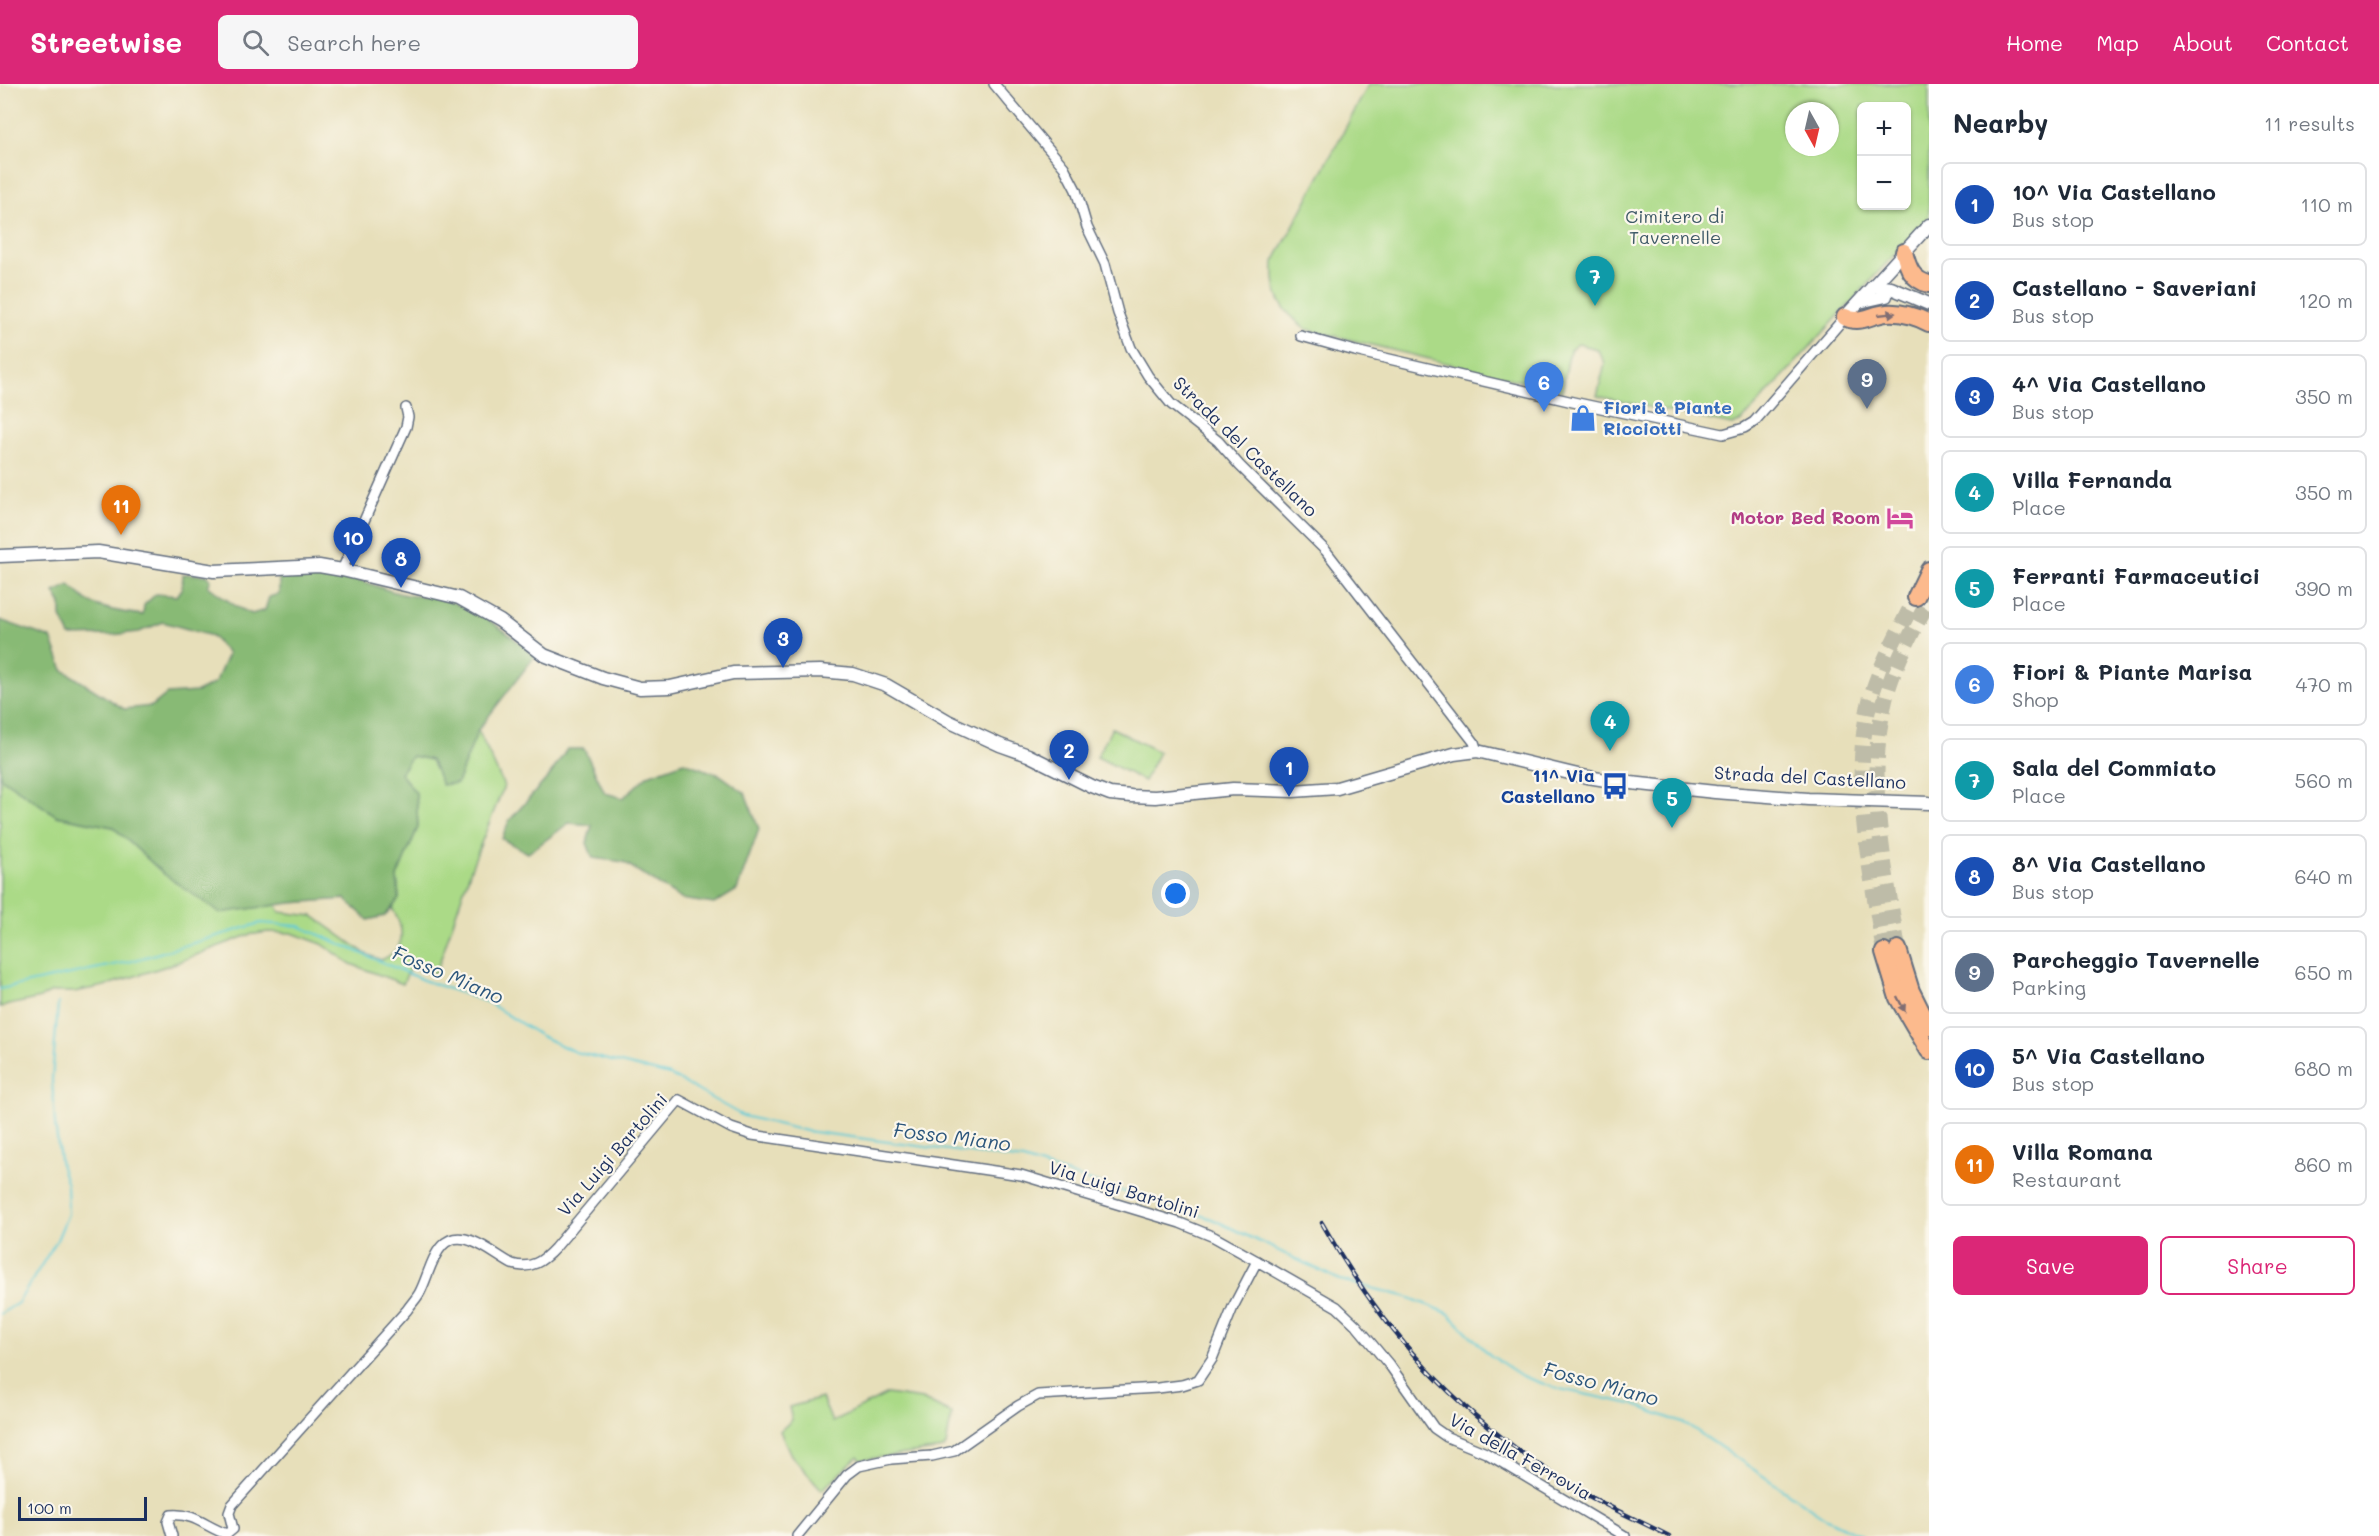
<!DOCTYPE html>
<meta charset="utf-8">
<style>
:root{--surface:#fff;--page:#f6f6f7;--text:#1f2937;--muted:#747a83;--line:#e0e1e3;--accent:#db2777}
body{margin:0;font-family:Mali,sans-serif;background:var(--page);color:var(--text)}
.controls{position:absolute;right:18px;top:18px;display:grid;overflow:hidden;border-radius:9px;box-shadow:0 2px 4px #0004}
.controls button{width:54px;height:54px;display:grid;place-items:center;padding:0;border:0;border-bottom:2px solid var(--line);background:var(--surface);color:var(--text);font:30px sans-serif}
.compass{position:absolute;left:1785px;top:18px;width:54px;height:54px;border-radius:50%;background:var(--surface);box-shadow:0 2px 4px #0004;rotate:172deg}
.scale{position:absolute;left:18px;bottom:15px;width:129px;box-sizing:border-box;padding-left:6px;border:3px solid #1b2f5e;border-top:0;font-size:16px;line-height:21px;white-space:nowrap;color:#1b2f5e;-webkit-text-stroke:4px #fbf7ec;paint-order:stroke}
.you{position:absolute;left:1176px;top:810px;width:21px;height:21px;margin:-15px;border:4px solid #fff;border-radius:50%;background:#1a73e8;box-shadow:0 0 0 9px #1a73e833}
.badge{display:grid;place-items:center;width:39px;height:39px;border-radius:50%;background:var(--accent);color:#fff;font-size:20px;font-weight:700}
.pin{position:absolute;translate:-50% -50px;filter:drop-shadow(0 2px 3px #0008)}
.pin::after{content:'';position:absolute;top:32px;width:21px;height:18px;background:inherit;clip-path:polygon(0 0,100% 0,50% 100%)}
.list{margin:0;padding:0;list-style:none}
h2{display:flex;justify-content:space-between;align-items:center;height:78px;margin:0;padding:0 24px;font-size:26px}
h2 small{font-size:20px;font-weight:400;color:var(--muted)}
.list li{display:grid;grid-template-columns:39px 1fr auto;gap:18px;align-items:center;box-sizing:border-box;height:84px;margin:0 12px 12px;padding:0 12px;border:2px solid var(--line);border-radius:9px}
.list b{display:block;font-size:22px;white-space:nowrap}
.list p{margin:0;font-size:20px;white-space:nowrap;color:var(--muted)}
.list em{font-size:20px;font-style:normal;color:var(--muted)}
.actions{display:flex;gap:12px;padding:18px 24px}
.actions a{flex:1;padding:14px 0;border:2px solid var(--accent);border-radius:9px;text-align:center;font-size:21px;color:var(--accent)}
.actions .main{background:var(--accent);color:#fff}
.icon{flex:none;width:33px;height:33px;fill:none;stroke:currentColor;stroke-width:2;stroke-linecap:round;stroke-linejoin:round}
.map{position:relative;flex:none;width:1929px;height:1452px;overflow:hidden}
header{display:flex;align-items:center;gap:36px;box-sizing:border-box;height:84px;padding:0 30px;background:var(--accent);color:#fff}
header strong{font-size:28px}
nav{display:flex;gap:33px;margin-inline-start:auto;font-size:21px}
.search{width:420px;height:54px;background:var(--page);display:flex;align-items:center;gap:15px;box-sizing:border-box;padding:0 21px;border-radius:9px;color:var(--muted);font-size:22px}
main{display:flex}
aside{flex:1;background:var(--surface)}
.map>svg:first-child{display:block}
.green{fill:#abda87;stroke:#638472;stroke-width:1.5;fill-rule:evenodd}
.forest{fill:#88ba74;stroke:#527469;stroke-width:1.5}
.lines{fill:none;stroke-linecap:round;stroke-linejoin:round}
.stream{stroke:#5ecad7;stroke-width:2}
.trunk-tunnel{stroke:#bebca8;stroke-width:16;stroke-dasharray:16 8;stroke-linecap:butt}
.minor-casing{stroke:#626d7e;stroke-width:12}
.tertiary-casing{stroke:#626d7e;stroke-width:15}
.trunk-casing{stroke:#626d7e;stroke-width:20}
.minor{stroke:#fff;stroke-width:9}
.tertiary{stroke:#fff;stroke-width:12}
.trunk{stroke:#fcba8d;stroke-width:16}
.rail-casing{stroke:#1b2f5e;stroke-width:4.5}
.rail{stroke:#fbf7ec;stroke-width:2;stroke-dasharray:7;stroke-linecap:butt}
.oneway{fill:#806e73}
.labels{text-anchor:middle;stroke-width:4.5;stroke-linejoin:round;paint-order:stroke}
.park-label{font-size:18px;fill:#3f5a68;stroke:#fbf7ec}
.shop-label{font-size:18px;font-weight:bold;fill:#366cbe;stroke:#fbf7ec;text-anchor:start}
.street-label{font-size:18px;fill:#1b2f5e;stroke:#fbf7ec}
.hotel-label{font-size:18px;font-weight:bold;fill:#b23c85;stroke:#fbf7ec;text-anchor:end}
.transit-label{font-size:18px;font-weight:bold;fill:#164399;stroke:#fbf7ec;text-anchor:end}
.water-label{font-size:20px;font-style:italic;fill:#2c567c;stroke:#fbf7ec}
</style>
<header>
<strong>Streetwise</strong>
<div class="search"><svg class="icon" aria-label="search" viewBox="0 0 24 24"><circle cx="10" cy="10" r="6"/><path d="M15 15l6 6"/></svg>Search here</div>
<nav><a>Home</a><a>Map</a><a>About</a><a>Contact</a></nav>
</header>
<main>
<div class="map">
<svg width="1929" height="1452" viewBox="0 0 1929 1452">
<rect width="100%" height="100%" fill="#fbf7ec"/>
<filter id="ink" filterUnits="userSpaceOnUse"><feTurbulence type="fractalNoise" baseFrequency=".0167" numOctaves="2"/><feDisplacementMap in="SourceGraphic" scale="12" xChannelSelector="R" yChannelSelector="G"/><feConvolveMatrix kernelMatrix="1 2 1 2 8 2 1 2 1" color-interpolation-filters="sRGB"/></filter>
<filter id="wash" filterUnits="userSpaceOnUse"><feTurbulence type="fractalNoise" baseFrequency=".008" numOctaves="4" result="noise"/><feDisplacementMap in="SourceGraphic" scale="24" xChannelSelector="R" yChannelSelector="G"/><feGaussianBlur stdDeviation="1.35" result="paint"/><feColorMatrix in="noise" values="0 0 0 0 0 0 0 0 0 0 0 0 0 0 0 0 0 1.4 0 .05"/><feComposite in="paint" operator="in"/></filter>
<g filter="url(#wash)">
<rect width="100%" height="100%" fill="#e7dfba"/>
<!-- green -->
<g class="green">
<path d="M1369 0H1929V133L1742 337 1732 341 1597 312 1605 279 1597 265 1578 260 1570 266 1562 307 1306 245C1280 225 1272 211 1274 178ZM1862 22H1906V122H1862ZM1794 27H1830V63H1794Z"/>
<polygon points="1112,644 1159,668 1144,697 1097,673"/>
<path d="M478 646 504 702 472 782 436 889 410 883 403 900 351 880 322 860 292 849 268 848 248 851 173 880 104 902 74 908H52L40 914 0 923V693L57 732 113 743 164 790 220 828 276 821 280 828 313 832 366 870 381 876C407 865 405 845 392 824L399 814 397 793 418 743 416 709 400 689 412 672 432 676 457 699Z"/>
<polygon points="887,1310 922,1315 952,1330 946,1362 943,1365 861,1376 858,1372 822,1406 791,1371 780,1347 792,1336 789,1323 822,1314 832,1338"/>
</g>
<!-- forest -->
<g class="forest">
<path d="M306 487C315 487 325 486 334 488 357 492 409 520 428 510 474 523 500 541 535 572L478 646 457 699 442 701 431 676 412 672 400 689 416 709 418 743 397 793 399 815 385 832 368 836 345 815 291 819 220 829 164 790 113 743 57 732 0 693V536L51 554 63 586 124 625 152 622 167 610 197 608 215 599 228 570 212 552 163 538 139 548 111 551 70 552 61 533V520L54 508 69 501C76 506 85 516 91 519 106 526 126 529 143 531L144 521 156 510 177 512 182 505 183 490 207 491 211 496 208 502 237 523 252 530 265 526 269 513 279 510V489Z"/>
<polygon points="567,665 584,665 605,709 623,714 648,691 684,678 720,691 745,709 759,745 737,806 714,820 681,815 624,778 593,774 587,759 592,741 569,739 528,769 502,755 509,737 550,691"/>
</g>
<g class="lines">
<!-- stream -->
<g class="stream">
<polyline points="0,905 132,877 261,839 299,842 423,896 487,918 541,952 575,968 670,991 743,1032 806,1047 1023,1076 1212,1135 1340,1196 1407,1213 1448,1229 1490,1271 1522,1292 1555,1304 1632,1320 1688,1341 1825,1434 1862,1452"/>
<polyline points="0,1230 18,1219 57,1156 68,1130 67,1101 61,1083 55,1040 52,996 58,919"/>
</g>
</g>
</g>
<g filter="url(#ink)">
<g class="lines">
<!-- trunk-tunnel -->
<g class="trunk-tunnel">
<path d="M1898 865C1885 783 1865 698 1885 616 1892 585 1914 544 1929 516"/>
<path d="M1884 868C1871 785 1849 696 1871 613 1881 579 1900 545 1916 513"/>
</g>
<defs>
<g id="minor">
<polyline points="994,0 1064,83 1076,106 1087,143 1105,180 1118,229 1131,264 1148,292 1171,320 1218,357 1240,382 1326,467 1474,658 1477,667"/>
<polyline points="1301,252 1355,267 1573,318 1723,350 1744,344 1754,338 1845,233"/>
<polyline points="342,486 406,343 408,333 406,324"/>
<path d="M172 1452 168 1438 171 1431C196 1429 205 1443 227 1450L233 1445 229 1429 232 1421 407 1226C411 1220 417 1214 420 1208 432 1185 436 1143 472 1157 486 1162 499 1173 512 1180 531 1186 543 1177 555 1164L679 1016 731 1044 752 1051 1021 1091 1180 1139 1214 1153 1257 1177"/>
<polyline points="797,1452 847,1391 859,1382 891,1375 932,1372 954,1367 1018,1322 1038,1311 1158,1304 1182,1301 1198,1296 1212,1275 1233,1223 1257,1177 1337,1223 1356,1241 1391,1283 1434,1344 1447,1353 1486,1369 1625,1452"/>
</g>
<g id="tertiary">
<polyline points="1873,202 1891,204 1929,220"/>
<polyline points="1859,218 1886,212"/>
<polyline points="1845,233 1929,141"/>
<polyline points="0,472 98,468 214,487 319,482 342,486 459,514 500,537 544,571 603,594 640,604 670,603 733,589 820,587 853,590 886,601 948,637 1000,661 1028,671 1092,703 1110,710 1131,712 1155,713 1233,705 1293,707 1337,704 1454,670 1477,667 1582,692 1612,697 1715,708 1808,715 1929,719"/>
</g>
<g id="trunk">
<path d="M1904 168C1908 184 1912 196 1929 200"/>
<path d="M1845 233C1859 241 1872 230 1887 229 1902 228 1915 232 1929 239"/>
<polyline points="1916,513 1929,486"/>
<polyline points="1898,865 1911,907 1929,943"/>
<polyline points="1884,868 1898,914 1929,967"/>
</g>
</defs>
<!-- minor casing -->
<use href="#minor" class="minor-casing"/>
<!-- tertiary casing -->
<use href="#tertiary" class="tertiary-casing"/>
<!-- trunk casing -->
<use href="#trunk" class="trunk-casing"/>
<!-- minor -->
<use href="#minor" class="minor"/>
<!-- tertiary -->
<use href="#tertiary" class="tertiary"/>
<!-- trunk -->
<use href="#trunk" class="trunk"/>
<defs>
<path id="rail" d="M1322 1139C1384 1250 1456 1328 1563 1397 1596 1418 1634 1434 1669 1452"/>
</defs>
<!-- rail casing -->
<use href="#rail" class="rail-casing"/>
<!-- rail -->
<use href="#rail" class="rail"/>
</g>
<!-- one-way arrows -->
<defs><path id="oneway-solid" d="M-6-.8H1V-3.2L6.5 0L1 3.2V.8H-6Z" transform="scale(1.5)"/></defs>
<g class="oneway">
<use href="#oneway-solid" transform="translate(1887 230) rotate(-6)"/>
<use href="#oneway-solid" transform="translate(1901 920) rotate(63)"/>
</g>
</g>
<!-- icons -->
<defs>
<symbol id="shop-bare" viewBox="-9 -9 18 18"><path d="M-5-2.5h2.3a2.7 3.5 0 0 1 5.4 0H5L5.5 6h-11ZM-1.5-2.5h3a1.5 2.3 0 0 0-3 0Z" fill="#3f7fe0" stroke="#fbf7ec" stroke-width="2.5" paint-order="stroke"/></symbol>
<symbol id="hotel-bare" viewBox="-9 -9 18 18"><path d="M-6-4.5h1.5V1H6V5H4.5V3h-9V5H-6ZM-4 0a1.8 1.8 0 1 1 3.6 0ZM.5 0V-2.5h3Q6-2.5 6 0Z" fill="#d1479c" stroke="#fbf7ec" stroke-width="2.5" paint-order="stroke"/></symbol>
<symbol id="bus-bare" viewBox="-9 -9 18 18"><path d="M-5-6H5V4H4V6H2V4H-2V6H-4V4H-5ZM-3.5-4V0h7V-4ZM-3.5 1.2v1.5H-2V1.2ZM2 1.2v1.5H3.5V1.2Z" fill="#1a4fb4" stroke="#fbf7ec" stroke-width="2.5" paint-order="stroke"/></symbol>
</defs>
<g fill-rule="evenodd">
<use href="#shop-bare" x="1564" y="315" width="38" height="38"/>
<use href="#hotel-bare" x="1881" y="415" width="38" height="38"/>
<use href="#bus-bare" x="1596" y="683" width="38" height="38"/>
</g>
<g class="labels">
<!-- park labels -->
<g class="park-label">
<text x="1675" y="139">Cimitero di<tspan x="1675" dy="21">Tavernelle</tspan></text>
</g>
<!-- shop labels -->
<g class="shop-label">
<text x="1603" y="330">Fiori &amp; Piante<tspan x="1603" dy="21">Ricciotti</tspan></text>
</g>
<!-- street labels -->
<g class="street-label">
<text transform="translate(1245 363) rotate(44)" y="6">Strada del Castellano</text>
<text transform="translate(1810 694) rotate(3)" y="6">Strada del Castellano</text>
<text transform="translate(613 1071) rotate(-49)" y="6">Via Luigi Bartolini</text>
<text transform="translate(1124 1106) rotate(17)" y="6">Via Luigi Bartolini</text>
<text transform="translate(1520 1373) rotate(29)" y="6">Via della Ferrovia</text>
</g>
<!-- hotel labels -->
<g class="hotel-label">
<text x="1880" y="440">Motor Bed Room</text>
</g>
<!-- transit labels -->
<g class="transit-label">
<text x="1595" y="698">11^ Via<tspan x="1595" dy="21">Castellano</tspan></text>
</g>
<!-- water labels -->
<g class="water-label">
<text transform="translate(448 891) rotate(23)" y="7">Fosso Miano</text>
<text transform="translate(952 1053) rotate(7)" y="7">Fosso Miano</text>
<text transform="translate(1601 1300) rotate(15)" y="7">Fosso Miano</text>
</g>
</g>
</svg>
<div class="controls">
<button>+</button>
<button>−</button>
</div>
<svg class="compass" viewBox="-18 -18 36 36"><path d="M0-13l5 13h-10z" fill="#e53935"/><path d="M0 13l5-13h-10z" fill="#747a83"/></svg>
<div class="scale">100 m</div>
<div class="you"></div>
<div class="pin badge" style="left:1289px;top:713px;background:#1a4fb4">1</div>
<div class="pin badge" style="left:1069px;top:696px;background:#1a4fb4">2</div>
<div class="pin badge" style="left:783px;top:584px;background:#1a4fb4">3</div>
<div class="pin badge" style="left:1610px;top:667px;background:#0f9aa8">4</div>
<div class="pin badge" style="left:1672px;top:744px;background:#0f9aa8">5</div>
<div class="pin badge" style="left:1544px;top:328px;background:#3f7fe0">6</div>
<div class="pin badge" style="left:1595px;top:222px;background:#0f9aa8">7</div>
<div class="pin badge" style="left:401px;top:504px;background:#1a4fb4">8</div>
<div class="pin badge" style="left:1867px;top:325px;background:#5c6f8a">9</div>
<div class="pin badge" style="left:353px;top:483px;background:#1a4fb4">10</div>
<div class="pin badge" style="left:121px;top:451px;background:#e8710a">11</div>
</div>
<aside>
<h2>Nearby<small>11 results</small></h2>
<ul class="list">
<li><span class="badge" style="background:#1a4fb4">1</span><div><b>10^ Via Castellano</b><p>Bus stop</p></div><em>110 m</em></li>
<li><span class="badge" style="background:#1a4fb4">2</span><div><b>Castellano - Saveriani</b><p>Bus stop</p></div><em>120 m</em></li>
<li><span class="badge" style="background:#1a4fb4">3</span><div><b>4^ Via Castellano</b><p>Bus stop</p></div><em>350 m</em></li>
<li><span class="badge" style="background:#0f9aa8">4</span><div><b>Villa Fernanda</b><p>Place</p></div><em>350 m</em></li>
<li><span class="badge" style="background:#0f9aa8">5</span><div><b>Ferranti Farmaceutici</b><p>Place</p></div><em>390 m</em></li>
<li><span class="badge" style="background:#3f7fe0">6</span><div><b>Fiori &amp; Piante Marisa</b><p>Shop</p></div><em>470 m</em></li>
<li><span class="badge" style="background:#0f9aa8">7</span><div><b>Sala del Commiato</b><p>Place</p></div><em>560 m</em></li>
<li><span class="badge" style="background:#1a4fb4">8</span><div><b>8^ Via Castellano</b><p>Bus stop</p></div><em>640 m</em></li>
<li><span class="badge" style="background:#5c6f8a">9</span><div><b>Parcheggio Tavernelle</b><p>Parking</p></div><em>650 m</em></li>
<li><span class="badge" style="background:#1a4fb4">10</span><div><b>5^ Via Castellano</b><p>Bus stop</p></div><em>680 m</em></li>
<li><span class="badge" style="background:#e8710a">11</span><div><b>Villa Romana</b><p>Restaurant</p></div><em>860 m</em></li>
</ul>
<div class="actions"><a class="main">Save</a><a>Share</a></div>
</aside>
</main>
